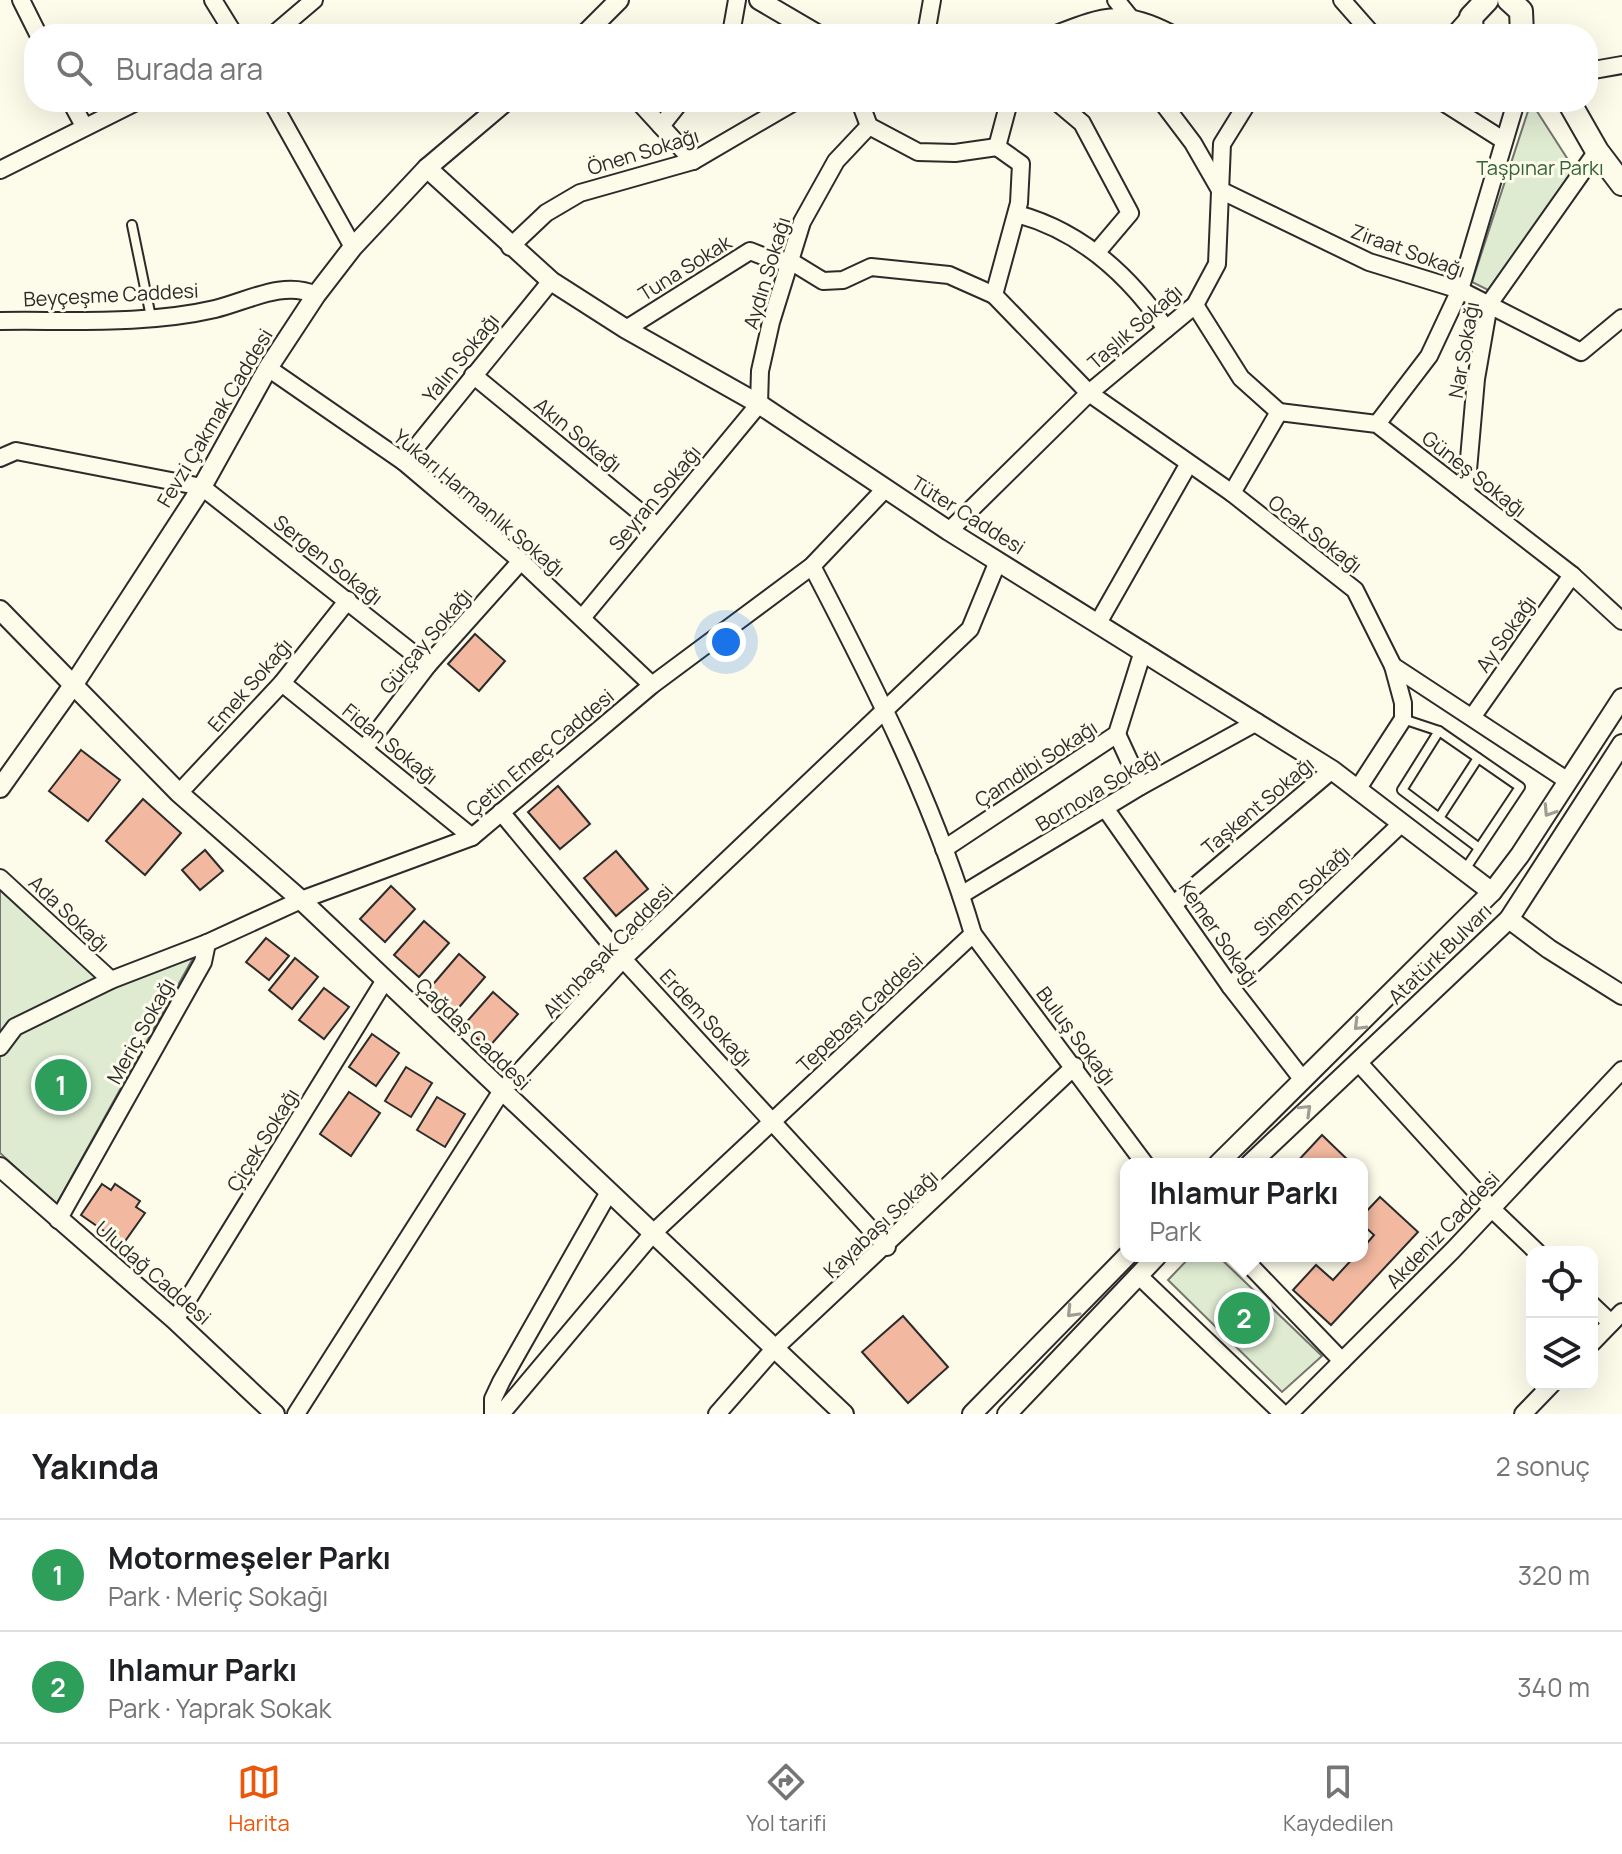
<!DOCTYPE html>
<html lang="tr">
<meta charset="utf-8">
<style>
:root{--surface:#fff;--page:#f6f6f6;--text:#202124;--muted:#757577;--line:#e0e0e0;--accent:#ea580c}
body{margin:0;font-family:Manrope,sans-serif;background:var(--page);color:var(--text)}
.controls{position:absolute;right:24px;bottom:24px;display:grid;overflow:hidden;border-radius:16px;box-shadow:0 8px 32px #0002}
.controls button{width:72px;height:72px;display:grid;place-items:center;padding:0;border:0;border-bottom:2px solid var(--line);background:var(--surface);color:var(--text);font:40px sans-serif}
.you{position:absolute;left:726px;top:642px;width:28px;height:28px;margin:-20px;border:6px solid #fff;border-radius:50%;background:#1a73e8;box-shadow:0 0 0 12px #1a73e833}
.badge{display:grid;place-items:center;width:52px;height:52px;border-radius:50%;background:var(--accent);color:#fff;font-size:26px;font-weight:700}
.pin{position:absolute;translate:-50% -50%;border:4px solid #fff;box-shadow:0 2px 8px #0006}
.popup{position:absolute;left:1120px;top:1158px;width:248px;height:104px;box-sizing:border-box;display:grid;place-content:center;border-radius:16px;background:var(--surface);filter:drop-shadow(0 2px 6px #0005);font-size:26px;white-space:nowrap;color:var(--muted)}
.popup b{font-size:30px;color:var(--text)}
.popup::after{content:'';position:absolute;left:50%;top:100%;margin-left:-16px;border:16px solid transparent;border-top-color:var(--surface)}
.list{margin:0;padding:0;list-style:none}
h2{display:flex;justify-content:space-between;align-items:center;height:104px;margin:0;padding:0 32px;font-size:34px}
h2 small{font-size:26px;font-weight:400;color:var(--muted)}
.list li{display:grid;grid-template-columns:52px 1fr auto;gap:24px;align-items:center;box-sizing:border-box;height:112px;padding:0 32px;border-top:2px solid var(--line)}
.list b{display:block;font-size:30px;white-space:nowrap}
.list p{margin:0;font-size:26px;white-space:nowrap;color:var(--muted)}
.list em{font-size:26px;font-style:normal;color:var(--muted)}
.icon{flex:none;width:44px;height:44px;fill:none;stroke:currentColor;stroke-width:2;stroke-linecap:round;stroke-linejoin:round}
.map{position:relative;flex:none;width:1622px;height:1414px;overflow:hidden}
.search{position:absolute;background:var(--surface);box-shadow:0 8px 32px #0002;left:24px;right:24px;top:24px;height:88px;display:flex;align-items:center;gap:20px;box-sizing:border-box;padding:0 28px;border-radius:32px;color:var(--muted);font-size:30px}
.sheet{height:328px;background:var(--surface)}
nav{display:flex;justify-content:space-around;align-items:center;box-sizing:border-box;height:112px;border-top:2px solid var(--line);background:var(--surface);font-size:22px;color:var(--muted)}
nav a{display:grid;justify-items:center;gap:4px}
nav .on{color:var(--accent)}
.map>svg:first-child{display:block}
.green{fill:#deebd1;stroke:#74746e;stroke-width:2}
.building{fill:#f2b8a0;stroke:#2b2b2b;stroke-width:2}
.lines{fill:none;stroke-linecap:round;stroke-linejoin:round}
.service-casing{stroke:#2b2b2b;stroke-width:12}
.minor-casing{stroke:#2b2b2b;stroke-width:20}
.tertiary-casing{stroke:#2b2b2b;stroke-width:22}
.secondary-casing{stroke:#2b2b2b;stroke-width:26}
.service{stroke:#fdfbea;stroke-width:8}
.minor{stroke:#fdfbea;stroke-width:16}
.tertiary{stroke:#fdfbea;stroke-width:18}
.secondary{stroke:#fdfbea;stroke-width:22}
.oneway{stroke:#9e9d94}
.labels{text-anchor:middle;stroke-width:6;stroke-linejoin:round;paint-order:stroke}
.street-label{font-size:20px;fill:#2b2b2b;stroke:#fdfbea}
.park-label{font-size:20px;fill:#34623c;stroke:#fdfbea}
</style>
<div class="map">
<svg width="1622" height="1414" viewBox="0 0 1622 1414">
<rect width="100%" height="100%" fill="#fdfbea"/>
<!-- green -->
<g class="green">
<polygon points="1531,102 1574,169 1490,291 1472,282"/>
<polygon points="0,890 111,980 197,951 56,1205 0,1153"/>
<polygon points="1191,1256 1218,1256 1322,1356 1282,1392 1168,1280"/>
</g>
<!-- building -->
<g class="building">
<polygon points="475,634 505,661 479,691 448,664"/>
<polygon points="81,750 120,780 88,821 49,791"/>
<polygon points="558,786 590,824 560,849 528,812"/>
<polygon points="143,799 181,833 145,875 106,841"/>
<polygon points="205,850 223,871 200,890 182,870"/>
<polygon points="616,851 648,889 616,916 584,878"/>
<polygon points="391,886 415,909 385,942 360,919"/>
<polygon points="424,921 449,943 419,977 394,955"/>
<polygon points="266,938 289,956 269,980 246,962"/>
<polygon points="459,954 485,977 455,1012 429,989"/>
<polygon points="295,958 318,977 292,1009 269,990"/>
<polygon points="324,988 349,1007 324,1039 299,1020"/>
<polygon points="493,992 518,1014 488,1048 463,1026"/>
<polygon points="372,1034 399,1053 376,1086 349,1067"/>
<polygon points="406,1067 432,1083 411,1117 385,1101"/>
<polygon points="349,1092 380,1113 351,1156 320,1134"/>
<polygon points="437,1097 465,1114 445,1147 417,1130"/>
<polygon points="1322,1135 1352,1164 1295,1164"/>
<polygon points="102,1184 111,1190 115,1184 140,1201 136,1207 145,1213 123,1244 81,1215"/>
<polygon points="1380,1197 1418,1232 1331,1325 1293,1290 1316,1265 1333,1280 1355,1256 1362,1256 1362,1249 1374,1235 1362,1224 1362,1216"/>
<polygon points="903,1316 948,1367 908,1403 862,1352"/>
</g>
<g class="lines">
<defs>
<g id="service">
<polyline points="132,225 151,317"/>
<polyline points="1403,719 1439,731 1520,787 1464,871"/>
<polyline points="1439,731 1402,790 1479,848"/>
<polyline points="1439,818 1478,758"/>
</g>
<g id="minor">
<polyline points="21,0 38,34"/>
<polyline points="213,0 234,34"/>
<polyline points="1116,0 1129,16"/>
<polyline points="1342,0 1372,34"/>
<polyline points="274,34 314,0"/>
<polyline points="731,34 737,0"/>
<polyline points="926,34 932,0"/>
<polyline points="1588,71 1622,65"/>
<polyline points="71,102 84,126"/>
<polyline points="272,102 353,247"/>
<polyline points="639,102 693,161"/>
<polyline points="860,102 869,126 918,152 955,153 997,147"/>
<polyline points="1009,102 997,147 1021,164 1019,203 994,295 1089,393 1232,493 1355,590 1393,666 1568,781"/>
<polyline points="1057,102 1082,123 1130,213 1097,252"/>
<polyline points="1162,102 1193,143 1220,190 1369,262 1460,290 1581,352 1622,318"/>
<polyline points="1443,102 1503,140"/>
<polyline points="661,126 680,102"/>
<polyline points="0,170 136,102"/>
<path d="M1017 214C1080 231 1129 275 1166 329"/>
<polyline points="510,247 546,213 580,193 693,161 794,102"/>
<polyline points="1195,305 1241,378 1279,412 1232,493"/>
<path d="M0 321C70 320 146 325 215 309 248 301 283 280 316 295"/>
<polyline points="626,329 750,251 773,260 792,262 823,281 843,280 871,267 949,275 994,295"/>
<polyline points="268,368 404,462 521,561 652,685"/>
<polyline points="473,375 657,526"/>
<polyline points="1279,412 1377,424 1572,575 1622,621"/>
<polyline points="1377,424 1429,356 1460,290 1516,102"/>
<polyline points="0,458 16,451 202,487 428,665"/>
<polyline points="404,462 551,281"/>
<polyline points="1466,493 1476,379 1489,304 1597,151"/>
<polyline points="949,531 1089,393 1195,305 1217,264 1222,144 1248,102"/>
<polyline points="582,618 759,404 760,371 771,322 802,222 836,161 869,126"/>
<polyline points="1098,623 1188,465"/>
<polyline points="282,683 472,837"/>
<polyline points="1473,716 1572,575"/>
<polyline points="1117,734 1141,786"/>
<polyline points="364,749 428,665 521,561"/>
<polyline points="1357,790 1403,719 1403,703 1393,666"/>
<polyline points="179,793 282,683 348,600"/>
<polyline points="1105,808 1230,986 1303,1080"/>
<polyline points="501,812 623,959 887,1247"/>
<polyline points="944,849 1117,734 1143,651"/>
<polyline points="0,878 111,980"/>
<polyline points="961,895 1141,786 1257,722"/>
<polyline points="1174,904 1332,770"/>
<polyline points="973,934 1145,1164"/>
<polyline points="1230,986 1401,824"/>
<polyline points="0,1047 15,1027 111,980 207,943 301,900 472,837 652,685 812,566 885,489"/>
<polyline points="1358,1062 1492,1209 1537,1252"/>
<polyline points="58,1220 203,962 207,943"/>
<polyline points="1241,1256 1342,1361"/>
<polyline points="1138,1275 1283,1414"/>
<polyline points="1592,1305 1611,1323"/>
<polyline points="175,1320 385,980"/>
<polyline points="1592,1343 1622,1312"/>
<polyline points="296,1414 501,1092 623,959 970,629 998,561"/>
<polyline points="493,1414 493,1399 501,1382 609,1192"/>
<path d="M501 1414 654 1232 973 934C935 805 874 685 812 566"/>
<polyline points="717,1414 773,1350 1075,1066"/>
<polyline points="1289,1414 1453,1250 1622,1070"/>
<polyline points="1523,1414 1552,1384"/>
</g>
<g id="tertiary">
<polyline points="759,0 817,34"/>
<polyline points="585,34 619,0"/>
<path d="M1059 34C1105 16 1124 10 1170 34"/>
<polyline points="1456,34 1471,17"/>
<polyline points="427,168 551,281 626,329 759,404 949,531 1332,770 1492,892"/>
<polyline points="0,610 179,793 301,900 844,1414"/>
<polyline points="0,788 74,684 202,487 268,368 316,295 353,247 427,168 505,102"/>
<polyline points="1509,919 1549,949 1622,995"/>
<polyline points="1218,1164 1492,892 1520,855 1622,698"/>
<polyline points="1250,1164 1509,919 1622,744"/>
<polyline points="0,1167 175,1320 275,1414"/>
<polyline points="972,1414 1127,1256"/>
<polyline points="1007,1414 1157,1256"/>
</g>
<g id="secondary">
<polyline points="1509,0 1521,11 1522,34"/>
<polyline points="1472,34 1471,17 1487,0"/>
<polyline points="1569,102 1597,151 1622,184"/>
</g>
</defs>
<!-- service casing -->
<use href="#service" class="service-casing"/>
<!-- minor casing -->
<use href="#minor" class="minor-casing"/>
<!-- tertiary casing -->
<use href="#tertiary" class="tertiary-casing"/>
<!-- secondary casing -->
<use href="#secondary" class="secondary-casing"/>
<!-- service -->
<use href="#service" class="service"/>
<!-- minor -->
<use href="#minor" class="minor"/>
<!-- tertiary -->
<use href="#tertiary" class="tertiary"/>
<!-- secondary -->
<use href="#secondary" class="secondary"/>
</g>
<!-- one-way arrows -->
<defs><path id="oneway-chevron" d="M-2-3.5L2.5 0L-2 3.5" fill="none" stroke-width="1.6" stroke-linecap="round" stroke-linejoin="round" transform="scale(2)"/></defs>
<g class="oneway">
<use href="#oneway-chevron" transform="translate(1549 811) rotate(123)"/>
<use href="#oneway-chevron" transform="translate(1359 1025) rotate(135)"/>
<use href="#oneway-chevron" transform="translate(1306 1110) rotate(-44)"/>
<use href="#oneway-chevron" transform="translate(1072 1312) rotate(134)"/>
</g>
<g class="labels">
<!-- street labels -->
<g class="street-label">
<text transform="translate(643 152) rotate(-17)" y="7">Önen Sokağı</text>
<text transform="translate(1408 251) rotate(20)" y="7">Ziraat Sokağı</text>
<text transform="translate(685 268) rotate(-32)" y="7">Tuna Sokak</text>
<text transform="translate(767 273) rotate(-73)" y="7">Aydın Sokağı</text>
<text transform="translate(111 295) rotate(-3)" y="7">Beyçeşme Caddesi</text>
<text transform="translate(1135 327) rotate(-41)" y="7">Taşlık Sokağı</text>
<text transform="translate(1464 350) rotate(-80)" y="7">Nar Sokağı</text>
<text transform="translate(461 358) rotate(-51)" y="7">Yalın Sokağı</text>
<text transform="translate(215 418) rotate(-59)" y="7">Fevzi Çakmak Caddesi</text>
<text transform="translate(578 435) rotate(39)" y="7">Akın Sokağı</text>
<text transform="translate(1474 474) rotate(38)" y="7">Güneş Sokağı</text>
<text transform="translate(655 498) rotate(-50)" y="7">Seyran Sokağı</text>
<text transform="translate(479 503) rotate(40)" y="7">Yukarı Harmanlık Sokağı</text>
<text transform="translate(968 515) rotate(32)" y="7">Tüter Caddesi</text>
<text transform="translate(1315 534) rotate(38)" y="7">Ocak Sokağı</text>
<text transform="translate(328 560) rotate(38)" y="7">Sergen Sokağı</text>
<text transform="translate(1506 634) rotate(-55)" y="7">Ay Sokağı</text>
<text transform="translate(426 641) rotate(-50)" y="7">Gürçay Sokağı</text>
<text transform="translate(250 685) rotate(-49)" y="7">Emek Sokağı</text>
<text transform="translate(390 744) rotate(39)" y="7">Fidan Sokağı</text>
<text transform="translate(540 753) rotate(-40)" y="7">Çetin Emeç Caddesi</text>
<text transform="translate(1036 764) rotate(-33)" y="7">Çamdibi Sokağı</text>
<text transform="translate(1098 790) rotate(-31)" y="7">Bornova Sokağı</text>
<text transform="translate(1258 806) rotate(-40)" y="7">Taşkent Sokağı</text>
<text transform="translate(1302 891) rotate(-43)" y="7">Sinem Sokağı</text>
<text transform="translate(69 914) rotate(43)" y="7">Ada Sokağı</text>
<text transform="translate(1219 934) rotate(55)" y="7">Kemer Sokağı</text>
<text transform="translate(608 951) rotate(-46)" y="7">Altınbaşak Caddesi</text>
<text transform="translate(1440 954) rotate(-44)" y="7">Atatürk Bulvarı</text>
<text transform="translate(860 1013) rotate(-43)" y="7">Tepebaşı Caddesi</text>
<text transform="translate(706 1018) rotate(47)" y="7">Erdem Sokağı</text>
<text transform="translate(141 1031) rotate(-61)" y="7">Meriç Sokağı</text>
<text transform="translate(473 1034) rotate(44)" y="7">Çağdaş Caddesi</text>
<text transform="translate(1076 1036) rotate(53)" y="7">Buluş Sokağı</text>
<text transform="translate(263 1140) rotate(-58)" y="7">Çiçek Sokağı</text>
<text transform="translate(881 1224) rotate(-43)" y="7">Kayabaşı Sokağı</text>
<text transform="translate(1443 1230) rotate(-46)" y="7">Akdeniz Caddesi</text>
<text transform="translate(153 1273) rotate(41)" y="7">Uludağ Caddesi</text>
</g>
<!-- park labels -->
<g class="park-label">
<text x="1540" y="175">Taşpınar Parkı</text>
</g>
</g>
</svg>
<div class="controls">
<button><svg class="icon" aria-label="locate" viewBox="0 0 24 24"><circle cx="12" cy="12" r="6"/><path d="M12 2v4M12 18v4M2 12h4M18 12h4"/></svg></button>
<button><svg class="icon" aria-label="layers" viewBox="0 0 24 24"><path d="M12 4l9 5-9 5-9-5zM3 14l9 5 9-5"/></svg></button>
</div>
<div class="you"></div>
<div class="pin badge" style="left:61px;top:1085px;background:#2e9e5b">1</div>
<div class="pin badge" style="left:1244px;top:1318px;background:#2e9e5b">2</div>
<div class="popup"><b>Ihlamur Parkı</b>Park</div>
<div class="search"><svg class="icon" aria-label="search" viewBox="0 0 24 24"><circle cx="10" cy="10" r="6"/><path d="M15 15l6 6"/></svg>Burada ara</div>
</div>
<section class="sheet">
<h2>Yakında<small>2 sonuç</small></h2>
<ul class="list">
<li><span class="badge" style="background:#2e9e5b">1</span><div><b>Motormeşeler Parkı</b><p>Park · Meriç Sokağı</p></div><em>320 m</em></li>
<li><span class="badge" style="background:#2e9e5b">2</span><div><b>Ihlamur Parkı</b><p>Park · Yaprak Sokak</p></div><em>340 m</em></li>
</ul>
</section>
<nav>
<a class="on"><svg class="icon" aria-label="map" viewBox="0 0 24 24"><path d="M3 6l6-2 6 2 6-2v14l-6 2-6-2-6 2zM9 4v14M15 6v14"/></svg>Harita</a>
<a><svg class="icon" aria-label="directions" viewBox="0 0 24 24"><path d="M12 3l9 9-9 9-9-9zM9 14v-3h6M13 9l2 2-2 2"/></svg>Yol tarifi</a>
<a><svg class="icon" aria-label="saved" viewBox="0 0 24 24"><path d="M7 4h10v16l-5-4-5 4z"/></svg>Kaydedilen</a>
</nav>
